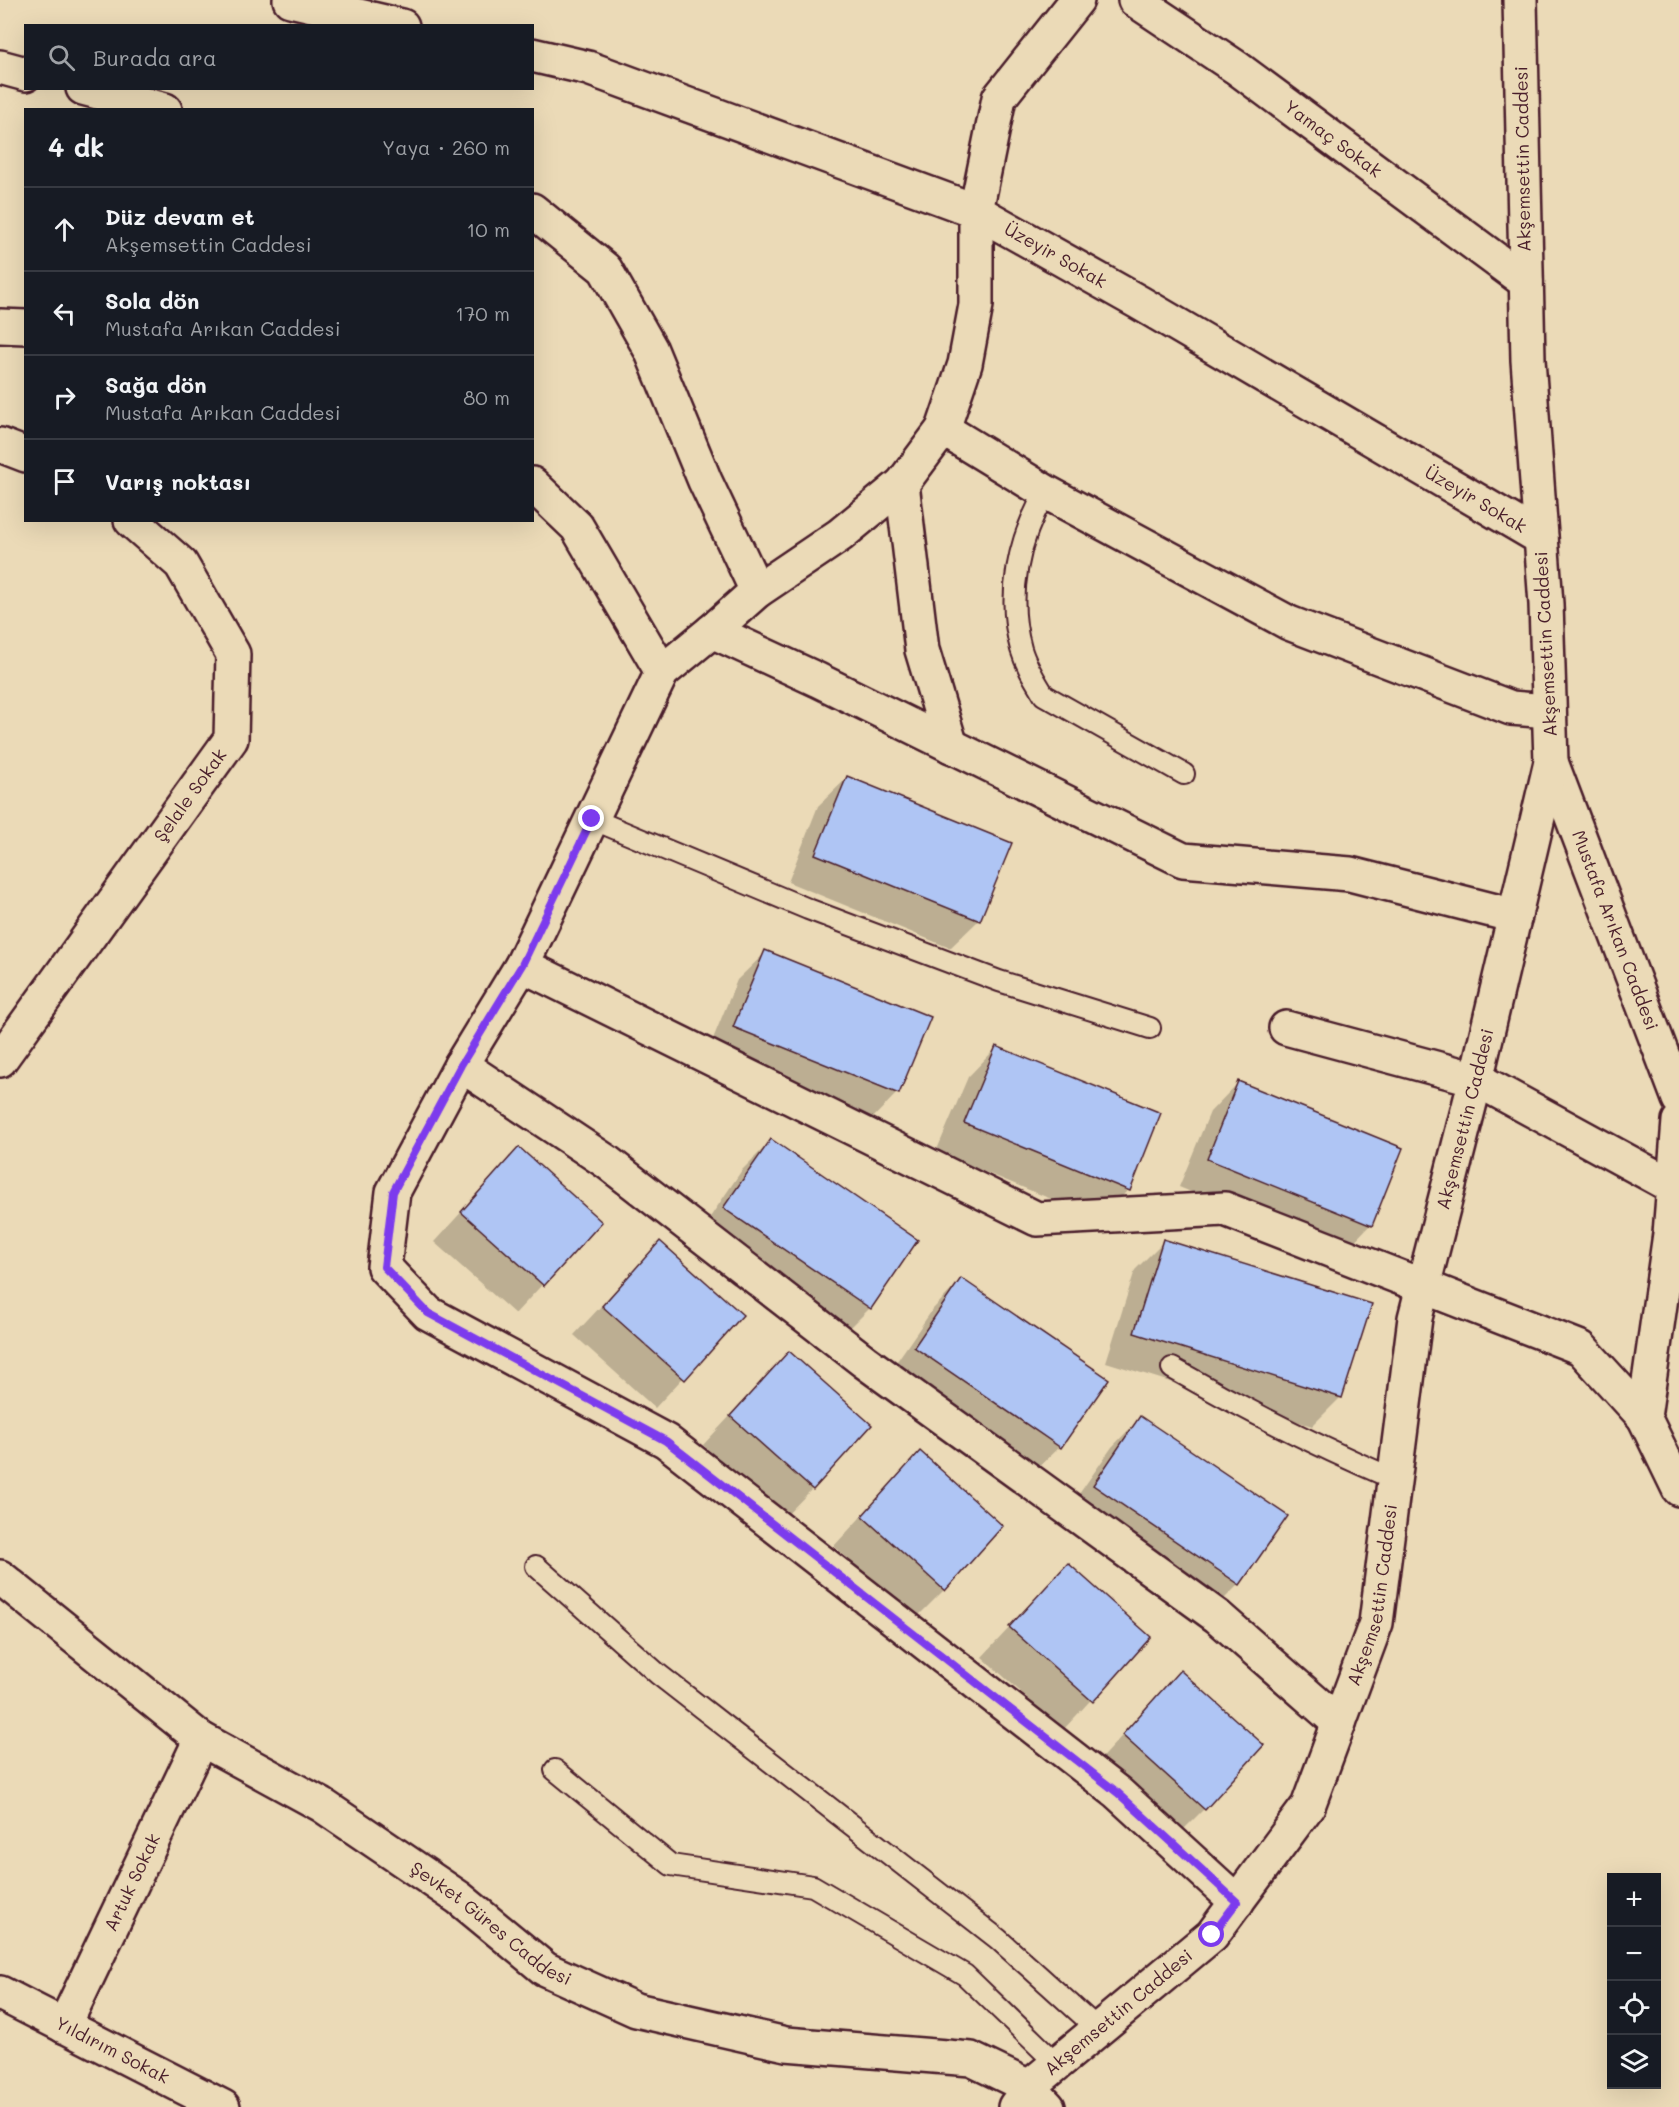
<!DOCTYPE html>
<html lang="tr">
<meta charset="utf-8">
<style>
:root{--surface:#171b24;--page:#20242c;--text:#f1f3f6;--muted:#9ea1a6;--line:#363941}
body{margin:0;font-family:Mali,sans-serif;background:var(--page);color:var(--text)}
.controls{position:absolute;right:18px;bottom:18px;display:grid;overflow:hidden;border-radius:0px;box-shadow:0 6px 24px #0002}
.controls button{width:54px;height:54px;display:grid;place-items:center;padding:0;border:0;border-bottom:2px solid var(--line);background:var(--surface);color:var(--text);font:30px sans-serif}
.stop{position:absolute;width:18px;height:18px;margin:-14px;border:4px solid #7c3aed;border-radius:50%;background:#fff}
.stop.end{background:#7c3aed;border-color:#fff;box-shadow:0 2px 6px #0008}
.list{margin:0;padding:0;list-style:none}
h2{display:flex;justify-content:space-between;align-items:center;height:78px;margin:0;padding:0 24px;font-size:26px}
h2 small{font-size:20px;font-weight:400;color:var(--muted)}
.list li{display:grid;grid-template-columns:39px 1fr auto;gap:18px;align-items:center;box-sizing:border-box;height:84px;padding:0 24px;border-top:2px solid var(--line)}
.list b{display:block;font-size:22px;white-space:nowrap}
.list p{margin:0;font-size:20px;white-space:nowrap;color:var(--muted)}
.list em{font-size:20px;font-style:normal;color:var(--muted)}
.icon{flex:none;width:33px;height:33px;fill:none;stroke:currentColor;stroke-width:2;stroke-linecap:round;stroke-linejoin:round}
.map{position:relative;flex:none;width:1679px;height:2107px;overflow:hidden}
.search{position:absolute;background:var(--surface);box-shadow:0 6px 24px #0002;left:24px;top:24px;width:510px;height:66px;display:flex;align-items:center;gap:15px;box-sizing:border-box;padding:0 21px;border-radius:0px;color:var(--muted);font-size:22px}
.panel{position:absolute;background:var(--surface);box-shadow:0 6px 24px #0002;left:24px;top:108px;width:510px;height:414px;border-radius:0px}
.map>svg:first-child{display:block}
.shadow{fill:#0003}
.building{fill:#afc5f4;stroke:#4a1f2b;stroke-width:1.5}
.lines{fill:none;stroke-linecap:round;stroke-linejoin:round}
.lane-casing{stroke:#4a1f2b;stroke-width:24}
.street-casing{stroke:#4a1f2b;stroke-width:38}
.secondary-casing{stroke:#4a1f2b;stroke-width:38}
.lane{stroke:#ebdab7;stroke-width:20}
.street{stroke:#ebdab7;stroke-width:33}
.secondary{stroke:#ebdab7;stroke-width:33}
.route{stroke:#7c3aed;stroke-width:8}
.labels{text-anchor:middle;stroke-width:4.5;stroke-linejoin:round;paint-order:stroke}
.street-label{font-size:18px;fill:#4a1f2b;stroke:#ebdab7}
</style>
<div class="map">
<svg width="1679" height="2107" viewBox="0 0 1679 2107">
<rect width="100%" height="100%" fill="#ebdab7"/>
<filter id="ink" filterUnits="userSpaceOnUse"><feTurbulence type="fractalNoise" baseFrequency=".0167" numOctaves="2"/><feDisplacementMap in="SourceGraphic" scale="12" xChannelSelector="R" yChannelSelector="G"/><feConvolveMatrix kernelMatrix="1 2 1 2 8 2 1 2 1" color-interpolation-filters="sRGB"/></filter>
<g filter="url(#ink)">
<!-- shadow -->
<g class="shadow">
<polygon points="847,778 979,920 950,948 788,882 818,806"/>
<polygon points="766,952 897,1093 869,1122 706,1056 737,980"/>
<polygon points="996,1048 1128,1190 1100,1219 936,1152 968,1077"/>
<polygon points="1238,1083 1370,1225 1342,1254 1179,1187 1210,1112"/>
<polygon points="771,1141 870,1308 841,1337 696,1238 742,1170"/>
<polygon points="519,1149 600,1222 515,1314 434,1242"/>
<polygon points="1164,1241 1341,1397 1312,1426 1106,1362 1135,1270"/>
<polygon points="660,1243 741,1315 655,1408 574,1335"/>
<polygon points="961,1280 1060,1447 1031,1475 886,1377 933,1309"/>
<polygon points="789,1353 812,1489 784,1518 703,1445"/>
<polygon points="1140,1418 1239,1584 1210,1613 1065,1514 1112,1447"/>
<polygon points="920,1453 944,1590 915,1619 834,1546"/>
<polygon points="1068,1565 1149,1637 1063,1730 982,1657"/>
<polygon points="1180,1673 1204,1809 1176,1837 1095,1765"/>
</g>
<!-- building -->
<g class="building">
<polygon points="847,776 1012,843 980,921 815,854"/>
<polygon points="765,950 931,1017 899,1094 733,1027"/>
<polygon points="996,1046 1161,1113 1130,1191 964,1123"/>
<polygon points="1238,1081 1403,1148 1372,1226 1207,1159"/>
<polygon points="771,1139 918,1240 871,1309 723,1208"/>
<polygon points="519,1147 602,1222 544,1286 461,1212"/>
<polygon points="1163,1239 1372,1304 1342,1398 1134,1333"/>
<polygon points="660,1241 743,1315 685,1380 602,1306"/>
<polygon points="961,1278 1109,1379 1061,1448 914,1347"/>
<polygon points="789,1351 872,1425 813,1490 730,1416"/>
<polygon points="1140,1416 1288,1516 1240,1585 1093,1485"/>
<polygon points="920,1451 1003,1526 945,1591 862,1516"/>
<polygon points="1068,1563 1151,1637 1093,1702 1009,1627"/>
<polygon points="1180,1670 1264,1745 1205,1810 1122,1735"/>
</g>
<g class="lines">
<defs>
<g id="lane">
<path d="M1046 492C1018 538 1006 596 1021 649 1026 666 1035 680 1044 695L1184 774"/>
<polyline points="592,819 808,909 999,981 1150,1028"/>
<path d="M1172 1368C1245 1410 1317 1446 1394 1479"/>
<polyline points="536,1566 658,1674 998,1939 1099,2030"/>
<polyline points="555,1770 671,1865 813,1886 965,1975 1057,2064"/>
</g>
<g id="street">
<polyline points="290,0 402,26"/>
<polyline points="1077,0 999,98 976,211 976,305 965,364 943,429 902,484 840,535 757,591 712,631 662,672 522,965 461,1065 393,1192 384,1267 428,1313 666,1441 1118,1793 1237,1902"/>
<path id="s1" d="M1135 0 1237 68 1526 282"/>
<path id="s2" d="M532 55 588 68 976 211 1140 303 1541 538"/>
<polyline points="0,67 26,74"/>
<polyline points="83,88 165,110"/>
<polyline points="532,210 605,269 651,350 705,481 757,591"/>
<polyline points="0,326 26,327"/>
<polyline points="943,429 1046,492 1289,623 1511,708 1549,711"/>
<polyline points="0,445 26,455"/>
<polyline points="532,484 577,527 662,672"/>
<polyline points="902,484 922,650 951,746"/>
<polyline points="712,631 818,680 1183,860 1350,874 1515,916"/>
<polyline points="522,965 1037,1219 1225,1209 1581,1348 1644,1417"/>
<polyline points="1286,1028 1476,1079 1674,1187"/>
<path id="s3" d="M0 1060 231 739 233 654 181 564 131 520"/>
<polyline points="461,1065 607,1162 864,1361 1218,1617 1339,1723"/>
<path id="s4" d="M0 1577 201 1739 322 1805 459 1898 545 1969 636 2010 786 2044 971 2059 1029 2087 1048 2107"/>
<path id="s5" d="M0 1993 223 2107"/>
<path id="s6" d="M64 2026 201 1739"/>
</g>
<g id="secondary">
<path id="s7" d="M1551 762 1679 1099"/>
<polyline points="1679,1121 1670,1234 1644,1417 1679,1489"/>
<path id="s8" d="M1015 2107 1029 2087 1212 1935 1308 1806 1376 1623 1415 1318 1479 1067 1551 762 1546 604 1528 360 1520 0"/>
</g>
</defs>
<!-- lane casing -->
<use href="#lane" class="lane-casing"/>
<!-- street casing -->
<use href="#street" class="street-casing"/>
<!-- secondary casing -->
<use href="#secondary" class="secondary-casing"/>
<!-- lane -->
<use href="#lane" class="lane"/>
<!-- street -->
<use href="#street" class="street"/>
<!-- secondary -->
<use href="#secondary" class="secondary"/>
</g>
</g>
<g class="lines" filter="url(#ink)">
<!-- route -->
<polyline class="route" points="592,819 522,965 461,1065 393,1192 384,1267 428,1313 666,1441 1118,1793 1237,1902 1212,1935"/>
</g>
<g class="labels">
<!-- street labels -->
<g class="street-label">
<text dy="6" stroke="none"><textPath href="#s1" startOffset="242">Yamaç Sokak</textPath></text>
<text transform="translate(1523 159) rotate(-91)" y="6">Akşemsettin Caddesi</text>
<text dy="6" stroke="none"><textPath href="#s2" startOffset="562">Üzeyir Sokak</textPath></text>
<text dy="6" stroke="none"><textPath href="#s2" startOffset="1048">Üzeyir Sokak</textPath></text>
<text transform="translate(1546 644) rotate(-93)" y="6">Akşemsettin Caddesi</text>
<text dy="6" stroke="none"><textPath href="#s3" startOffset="326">Şelale Sokak</textPath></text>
<text dy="6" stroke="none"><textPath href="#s7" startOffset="180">Mustafa Arıkan Caddesi</textPath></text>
<text dy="6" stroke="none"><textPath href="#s8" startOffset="1131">Akşemsettin Caddesi</textPath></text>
<text dy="6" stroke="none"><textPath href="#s8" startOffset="645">Akşemsettin Caddesi</textPath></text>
<text dy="6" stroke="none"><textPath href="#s6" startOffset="159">Artuk Sokak</textPath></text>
<text dy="6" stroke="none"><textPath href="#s4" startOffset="603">Şevket Güres Caddesi</textPath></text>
<text dy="6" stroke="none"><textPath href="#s8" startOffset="141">Akşemsettin Caddesi</textPath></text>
<text dy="6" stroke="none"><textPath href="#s5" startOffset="126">Yıldırım Sokak</textPath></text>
</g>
</g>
</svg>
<div class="controls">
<button>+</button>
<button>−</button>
<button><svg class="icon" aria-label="locate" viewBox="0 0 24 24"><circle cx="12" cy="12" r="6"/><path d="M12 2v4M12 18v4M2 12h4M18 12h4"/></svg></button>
<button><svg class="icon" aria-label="layers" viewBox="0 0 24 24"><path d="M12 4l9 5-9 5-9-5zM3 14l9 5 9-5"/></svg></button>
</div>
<div class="stop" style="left:1212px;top:1935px"></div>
<div class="stop end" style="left:592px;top:819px"></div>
<div class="search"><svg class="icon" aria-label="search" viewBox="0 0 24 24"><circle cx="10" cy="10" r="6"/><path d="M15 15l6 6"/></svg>Burada ara</div>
<section class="panel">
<h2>4 dk<small>Yaya · 260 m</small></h2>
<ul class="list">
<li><svg class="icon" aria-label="ahead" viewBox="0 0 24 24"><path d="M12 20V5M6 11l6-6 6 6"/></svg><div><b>Düz devam et</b><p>Akşemsettin Caddesi</p></div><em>10 m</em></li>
<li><svg class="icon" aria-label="left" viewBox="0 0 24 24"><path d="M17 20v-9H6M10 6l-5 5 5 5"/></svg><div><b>Sola dön</b><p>Mustafa Arıkan Caddesi</p></div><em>170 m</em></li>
<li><svg class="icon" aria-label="right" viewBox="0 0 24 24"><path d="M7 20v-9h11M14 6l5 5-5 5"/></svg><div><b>Sağa dön</b><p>Mustafa Arıkan Caddesi</p></div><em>80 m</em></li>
<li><svg class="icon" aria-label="arrive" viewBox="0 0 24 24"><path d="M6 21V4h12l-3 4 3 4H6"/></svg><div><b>Varış noktası</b></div></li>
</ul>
</section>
</div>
